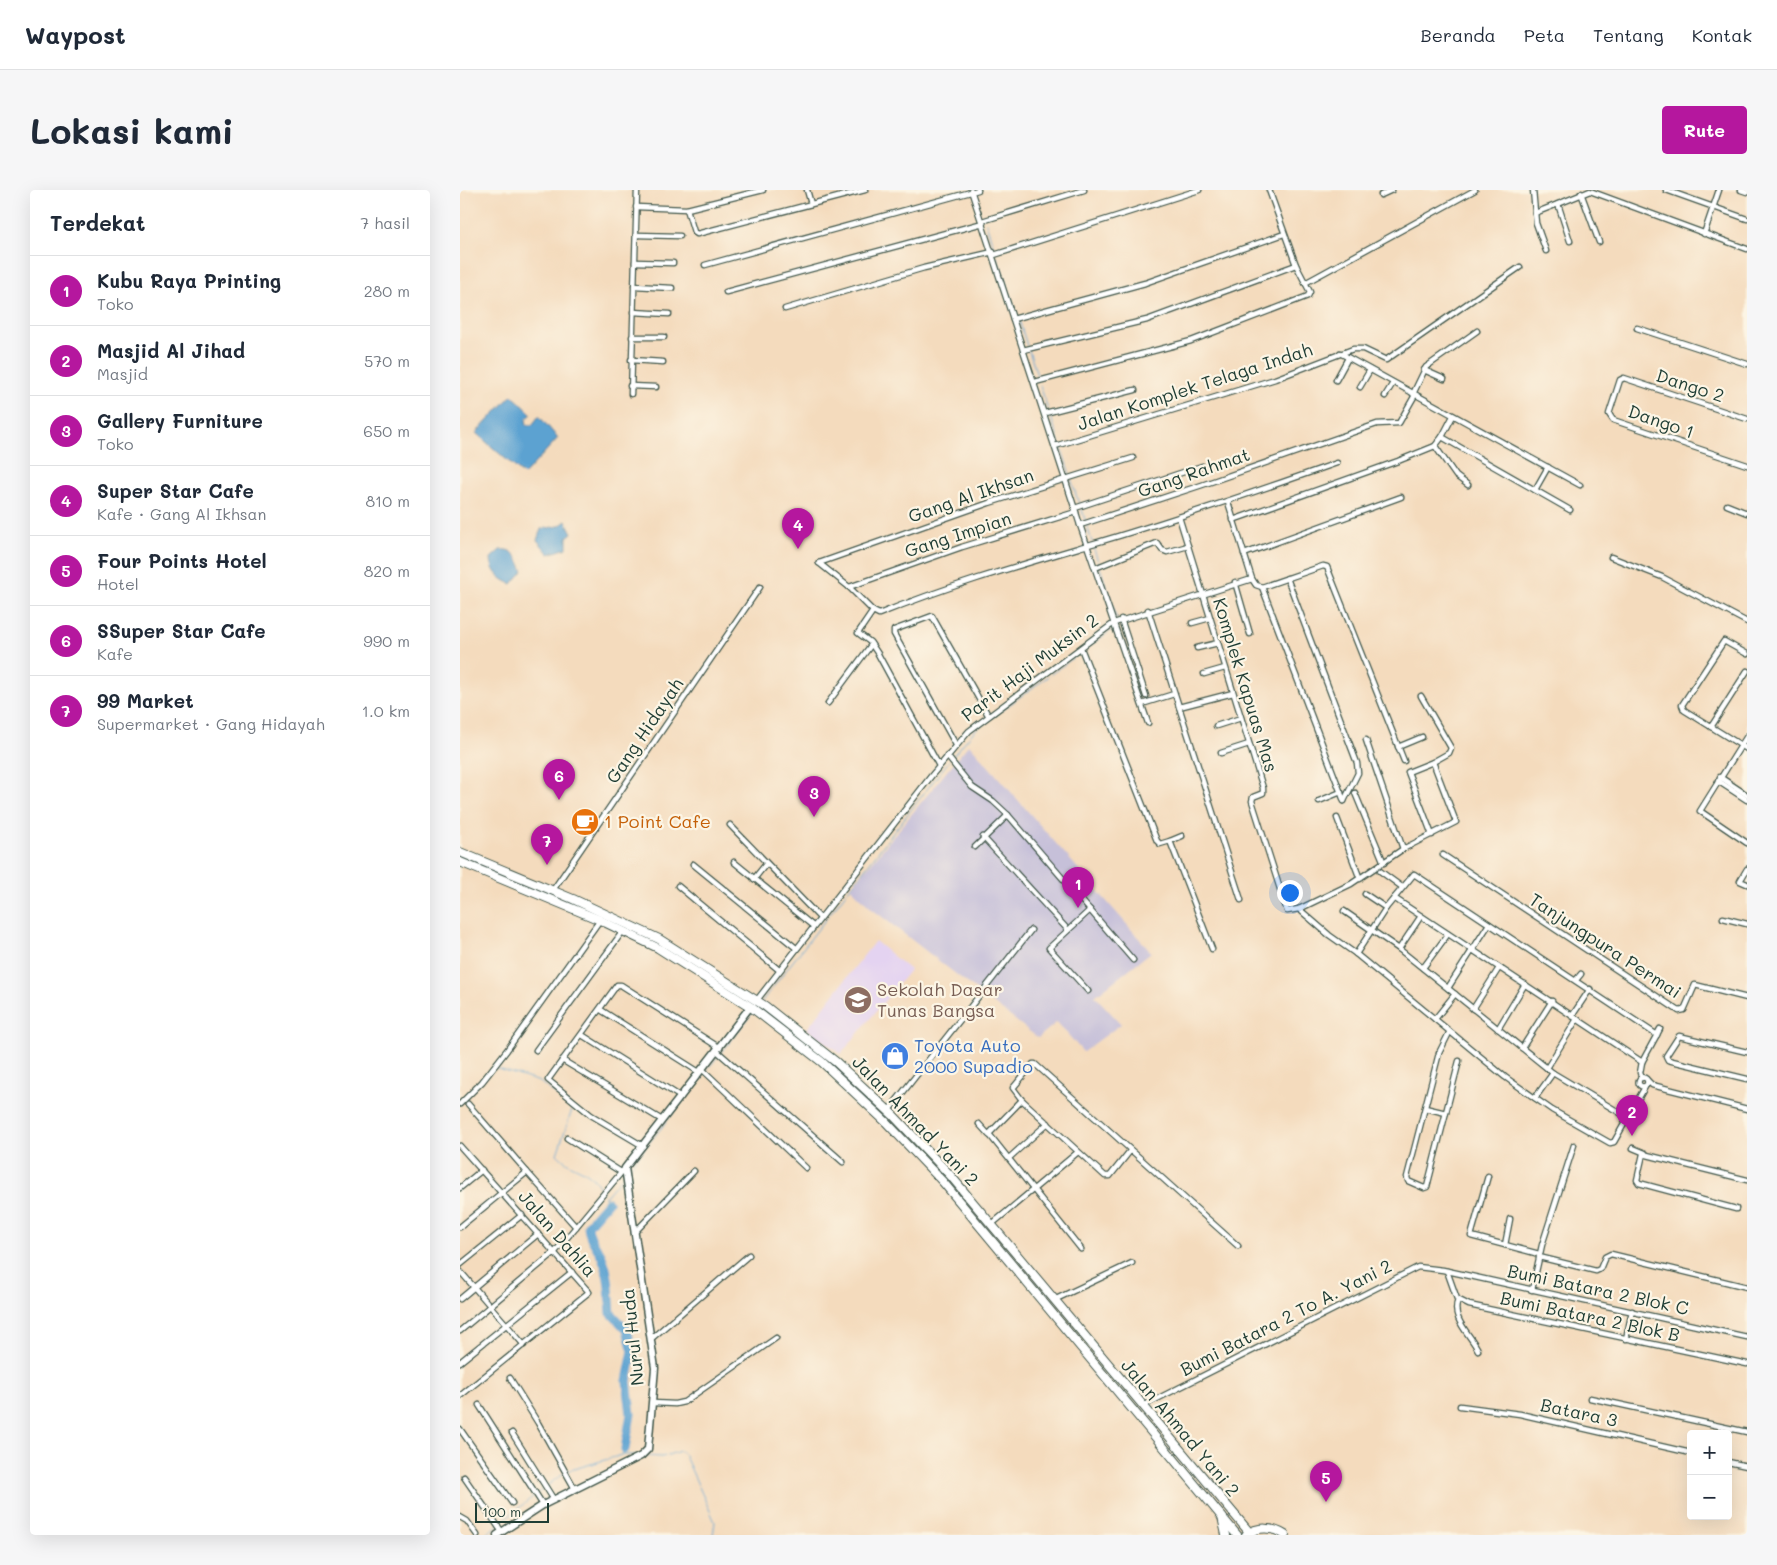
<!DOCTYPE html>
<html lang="id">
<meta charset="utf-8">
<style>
:root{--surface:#fff;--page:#f6f6f7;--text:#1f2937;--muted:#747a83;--line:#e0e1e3;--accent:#b5179e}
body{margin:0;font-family:Mali,sans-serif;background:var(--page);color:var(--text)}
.controls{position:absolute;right:15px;bottom:15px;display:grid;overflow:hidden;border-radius:5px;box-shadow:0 5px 20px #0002}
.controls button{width:45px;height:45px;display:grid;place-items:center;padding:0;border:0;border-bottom:1px solid var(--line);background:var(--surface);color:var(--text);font:25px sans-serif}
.scale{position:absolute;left:15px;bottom:12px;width:74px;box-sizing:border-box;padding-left:5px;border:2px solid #1f3d34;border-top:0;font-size:14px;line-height:18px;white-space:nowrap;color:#1f3d34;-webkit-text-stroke:4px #fcf5e5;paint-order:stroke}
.you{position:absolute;left:829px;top:702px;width:18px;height:18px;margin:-12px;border:4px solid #fff;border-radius:50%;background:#1a73e8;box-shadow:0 0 0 8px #1a73e833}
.badge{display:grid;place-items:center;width:32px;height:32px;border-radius:50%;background:var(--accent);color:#fff;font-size:16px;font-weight:700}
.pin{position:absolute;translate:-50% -41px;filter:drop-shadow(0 1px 2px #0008)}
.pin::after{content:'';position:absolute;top:26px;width:18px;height:15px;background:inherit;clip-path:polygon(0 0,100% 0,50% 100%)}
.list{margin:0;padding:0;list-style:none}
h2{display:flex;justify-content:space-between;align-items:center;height:65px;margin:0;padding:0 20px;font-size:21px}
h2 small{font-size:16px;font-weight:400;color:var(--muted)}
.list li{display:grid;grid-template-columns:32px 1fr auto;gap:15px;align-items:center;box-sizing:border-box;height:70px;padding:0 20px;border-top:1px solid var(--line)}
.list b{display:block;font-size:19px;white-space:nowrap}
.list p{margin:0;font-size:16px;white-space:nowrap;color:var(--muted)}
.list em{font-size:16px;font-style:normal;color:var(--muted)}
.map{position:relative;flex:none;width:1287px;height:1345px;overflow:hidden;border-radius:5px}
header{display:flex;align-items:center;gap:30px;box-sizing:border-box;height:70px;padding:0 25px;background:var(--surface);border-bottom:1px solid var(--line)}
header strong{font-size:24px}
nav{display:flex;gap:28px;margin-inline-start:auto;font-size:18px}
.intro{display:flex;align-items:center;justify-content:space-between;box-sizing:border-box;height:120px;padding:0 30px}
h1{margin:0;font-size:35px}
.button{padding:12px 22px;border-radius:5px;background:var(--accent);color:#fff;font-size:18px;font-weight:700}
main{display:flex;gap:30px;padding:0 30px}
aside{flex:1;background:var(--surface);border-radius:5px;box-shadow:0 5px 20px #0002}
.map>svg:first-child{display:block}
.built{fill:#e4d3f1}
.industrial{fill:#c6c0d9}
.water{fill:#5ca2d1;stroke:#3e7082}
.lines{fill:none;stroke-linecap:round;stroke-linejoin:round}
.stream{stroke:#5ca2d1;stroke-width:1}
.river{stroke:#5ca2d1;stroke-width:9}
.street-casing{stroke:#3f5549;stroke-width:7}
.secondary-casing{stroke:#3f5549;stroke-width:9}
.highway-casing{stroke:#3f5549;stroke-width:10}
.street{stroke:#fff;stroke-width:4.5}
.secondary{stroke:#fff;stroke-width:6}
.highway{stroke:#fff;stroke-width:8}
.labels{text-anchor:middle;stroke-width:4.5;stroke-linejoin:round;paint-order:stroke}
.street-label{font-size:18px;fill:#1f3d34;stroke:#fcf5e5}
.food-label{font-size:18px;fill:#c56008;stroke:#fcf5e5;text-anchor:start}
.education-label{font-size:18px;fill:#785e54;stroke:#fcf5e5;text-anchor:start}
.shop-label{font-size:18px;fill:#366cbe;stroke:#fcf5e5;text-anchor:start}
</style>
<header>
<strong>Waypost</strong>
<nav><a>Beranda</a><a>Peta</a><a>Tentang</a><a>Kontak</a></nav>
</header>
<div class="intro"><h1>Lokasi kami</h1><a class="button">Rute</a></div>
<main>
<aside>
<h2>Terdekat<small>7 hasil</small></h2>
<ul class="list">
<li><span class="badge">1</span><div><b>Kubu Raya Printing</b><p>Toko</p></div><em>280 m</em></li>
<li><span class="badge">2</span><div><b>Masjid Al Jihad</b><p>Masjid</p></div><em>570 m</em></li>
<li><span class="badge">3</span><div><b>Gallery Furniture</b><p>Toko</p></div><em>650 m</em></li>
<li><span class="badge">4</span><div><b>Super Star Cafe</b><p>Kafe · Gang Al Ikhsan</p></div><em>810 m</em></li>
<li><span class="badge">5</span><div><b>Four Points Hotel</b><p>Hotel</p></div><em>820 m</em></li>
<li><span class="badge">6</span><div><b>SSuper Star Cafe</b><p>Kafe</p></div><em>990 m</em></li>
<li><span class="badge">7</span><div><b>99 Market</b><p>Supermarket · Gang Hidayah</p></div><em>1.0 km</em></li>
</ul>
</aside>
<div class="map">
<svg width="1287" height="1345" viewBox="0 0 1287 1345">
<rect width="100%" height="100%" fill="#fcf5e5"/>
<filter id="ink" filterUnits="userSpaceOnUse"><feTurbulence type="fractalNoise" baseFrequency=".02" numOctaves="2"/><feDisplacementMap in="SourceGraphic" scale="10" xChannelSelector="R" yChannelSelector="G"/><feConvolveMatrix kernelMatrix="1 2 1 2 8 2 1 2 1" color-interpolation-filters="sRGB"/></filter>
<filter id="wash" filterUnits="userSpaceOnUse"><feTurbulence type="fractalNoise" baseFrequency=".0096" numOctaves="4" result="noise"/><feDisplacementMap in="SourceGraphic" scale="20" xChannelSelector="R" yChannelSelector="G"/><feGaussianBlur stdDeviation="1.12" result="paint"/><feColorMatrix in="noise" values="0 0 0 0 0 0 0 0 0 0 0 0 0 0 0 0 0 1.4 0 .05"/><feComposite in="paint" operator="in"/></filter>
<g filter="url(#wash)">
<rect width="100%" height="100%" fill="#f4dbbd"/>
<!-- built -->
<polygon class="built" points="415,751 450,780 381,864 347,839"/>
<!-- industrial -->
<polygon class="industrial" points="509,554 691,762 635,806 661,834 623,862 597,832 578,848 412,719 391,698"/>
<!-- water -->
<g class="water">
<polygon points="52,205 72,224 66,229 67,235 72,235 79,226 98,248 64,285 16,243"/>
<polygon points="106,331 112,343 107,347 107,358 89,364 77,350 81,339 99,336"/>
<path d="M40 360C55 358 58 369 63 381L52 394C40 390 31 381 31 368Z"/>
</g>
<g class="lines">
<!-- stream -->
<g class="stream">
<polyline points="526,33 535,62"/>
<polyline points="537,67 557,126"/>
<polyline points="559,130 567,156"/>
<polyline points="569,161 578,188"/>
<polyline points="580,195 588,220"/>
<polyline points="590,224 599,252"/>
<polyline points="601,257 610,285"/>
<polyline points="611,289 619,314"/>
<polyline points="621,317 632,352"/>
<polyline points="633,356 657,430"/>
<polyline points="624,460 653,439"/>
<polyline points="491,568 515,540 621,462"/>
<polyline points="302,811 489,571"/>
<polyline points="262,862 293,822"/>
<path d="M35 878 80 892 110 915 112 920 97 964C115 983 128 974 143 1003"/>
<polyline points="246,881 259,865"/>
<polyline points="168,979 244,885"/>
<polyline points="145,1006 148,1012"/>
<polyline points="145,1007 163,986"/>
<polyline points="163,1265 176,1265"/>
<polyline points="185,1266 202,1267 220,1261 224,1264 255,1332 253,1345"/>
<polyline points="107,1281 162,1265 165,1259"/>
<polyline points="87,1296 104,1283"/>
<polyline points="77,1304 84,1298"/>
<polyline points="25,1345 74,1306"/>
</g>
<!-- river -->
<path class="river" d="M148 1012 128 1035C128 1048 137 1056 142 1067 150 1085 149 1104 151 1123L167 1140 173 1161 167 1191 171 1224 165 1259"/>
</g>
</g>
<g filter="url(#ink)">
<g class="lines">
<defs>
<g id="street">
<polyline points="347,0 351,14"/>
<polyline points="511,0 620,335 688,533"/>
<polyline points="1073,0 1076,33 1086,61"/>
<polyline points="1206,0 1287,29"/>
<polyline points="1281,0 1287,2"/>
<polyline points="1121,3 1139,52"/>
<polyline points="921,5 932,0"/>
<polyline points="1098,14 1130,1 1287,59"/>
<polyline points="176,17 227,19 303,0"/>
<polyline points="227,19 234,42 237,44 405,0"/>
<polyline points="1075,23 1098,14 1110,51"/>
<polyline points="522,31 624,0"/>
<polyline points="1244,44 1259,0"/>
<polyline points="176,45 220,46"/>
<polyline points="534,65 739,0"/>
<polyline points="175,72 213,73"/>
<polyline points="245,75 518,0"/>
<polyline points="845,93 1015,0"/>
<polyline points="174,96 212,98"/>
<polyline points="266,102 523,33"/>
<polyline points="325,119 464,78 533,62"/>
<polyline points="173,122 209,124"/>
<polyline points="553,129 685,93 824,44"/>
<polyline points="1177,138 1287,174"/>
<polyline points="172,147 204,147"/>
<polyline points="563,160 687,130 836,75"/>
<polyline points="880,163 1120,295"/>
<polyline points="171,170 203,172"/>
<polyline points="964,180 984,189"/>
<polyline points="876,190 888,168"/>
<polyline points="575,192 731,151 848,106 850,102 836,75 809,0"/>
<polyline points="170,196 196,197"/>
<polyline points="900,197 910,180"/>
<polyline points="171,204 177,0"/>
<polyline points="953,204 966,177 1017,141"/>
<polyline points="925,206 933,193"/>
<polyline points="585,223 675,200"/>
<polyline points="993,226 982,247 1110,320"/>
<polyline points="1287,229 1164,188 1160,190 1149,224 1153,230 1287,275"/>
<polyline points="595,256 815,189 893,159 903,159 926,170 1060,77"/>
<polyline points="975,256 996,286 1008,295"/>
<polyline points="1075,300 1088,277"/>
<polyline points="1267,315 1287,323"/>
<polyline points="615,318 742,276"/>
<polyline points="719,327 803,598 803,603 793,607 792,611 827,721 839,719 891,694 943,659 996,632 973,572 948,582 972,645"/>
<polyline points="773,330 938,271 975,256 982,247"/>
<polyline points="620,335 742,295 917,234 939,233 955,205"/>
<polyline points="784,364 941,307"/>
<polyline points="1151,367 1202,387 1287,432"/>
<polyline points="359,373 529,313 673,268"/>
<polyline points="359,373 389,397 413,421"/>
<polyline points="635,378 697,353 702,360 707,362 728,356"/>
<polyline points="827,388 897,573 898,583 884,611"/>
<polyline points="792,389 796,395 802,397 863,376 867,377 944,571"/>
<polyline points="775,392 790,444"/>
<polyline points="389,397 502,357 616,322"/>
<polyline points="802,397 884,611"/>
<polyline points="688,420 781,710"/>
<polyline points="661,429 686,506"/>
<polyline points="732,433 750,428"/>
<polyline points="621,458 697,651 700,654 710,651 752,759"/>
<polyline points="737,458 758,453"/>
<polyline points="1287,464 1264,451 1222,515 1224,520 1287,559"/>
<polyline points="744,484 765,478"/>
<polyline points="961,506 991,558 989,563 973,572"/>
<polyline points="368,513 411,455"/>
<polyline points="682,514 714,504"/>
<polyline points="719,517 773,503"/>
<polyline points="756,536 781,528"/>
<polyline points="1251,537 1287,481"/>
<polyline points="1287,546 1240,621 1287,653"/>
<polyline points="906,550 943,659"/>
<polyline points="496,555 434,444 434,440 472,426 528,525"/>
<polyline points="938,557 962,547"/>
<polyline points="761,563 789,554"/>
<polyline points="487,566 512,597 533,611 548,625 673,770"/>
<path d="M479 576 418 464 410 452 398 443 413 421 419 424C488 396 557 376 628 355 712 331 795 302 877 273"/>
<polyline points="1260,587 1287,605"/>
<polyline points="1258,591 1287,610"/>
<polyline points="895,603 924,673"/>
<polyline points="859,611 881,602"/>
<polyline points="877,628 900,689"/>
<polyline points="270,635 360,728"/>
<polyline points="523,647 608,740"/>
<polyline points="710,651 722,646"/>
<polyline points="515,657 548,625"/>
<polyline points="983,665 1219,821 1224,820 1235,795 1287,808"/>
<polyline points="274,672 353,736"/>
<polyline points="233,674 336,758"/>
<polyline points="1287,679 1280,691 1287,694"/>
<polyline points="920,681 942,697"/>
<polyline points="294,689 306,674"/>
<polyline points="218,696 319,780"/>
<polyline points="93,700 300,397"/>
<polyline points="905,704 926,718"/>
<polyline points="934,708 1182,872 1180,883 1182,888"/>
<polyline points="839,719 869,745 896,764 1045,887 1092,920 1150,953 1154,952 1185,897"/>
<polyline points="884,721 939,759 1093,883 1167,927"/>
<polyline points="1263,728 1287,734"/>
<polyline points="939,759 961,726"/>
<polyline points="896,764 926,718 954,684 1197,845"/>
<polyline points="963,778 988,744"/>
<polyline points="1116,790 1121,784"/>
<polyline points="988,798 1029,734"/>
<polyline points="628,801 589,758 630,720"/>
<polyline points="297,810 472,585 509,541 654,433 792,389 768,312"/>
<polyline points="1013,819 1039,778"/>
<polyline points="141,820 239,882"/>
<polyline points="1112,826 1130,799"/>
<polyline points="975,829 995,804"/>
<polyline points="1038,839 1065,794"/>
<polyline points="989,843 979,863 947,987 948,991 964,998 967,997 999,871"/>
<polyline points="122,845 221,907"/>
<polyline points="1062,858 1092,811"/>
<polyline points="76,860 163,741"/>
<polyline points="257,861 383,972"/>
<polyline points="1287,862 1219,846 1206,866 1208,870 1287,889"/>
<polyline points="102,870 202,930"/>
<polyline points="1182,872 1200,839"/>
<polyline points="1087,878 1117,829"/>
<polyline points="242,879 346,978"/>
<circle cx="1183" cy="892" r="4.5"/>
<polyline points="1188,891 1192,895 1287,919"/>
<polyline points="1075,908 1093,883"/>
<polyline points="562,910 529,944 621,1059"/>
<polyline points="0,914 22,892 47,860 140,730"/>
<polyline points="8,914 67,982"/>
<polyline points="965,918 986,923"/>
<polyline points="429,920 571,740"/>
<polyline points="519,934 529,945"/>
<polyline points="107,948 161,982"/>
<polyline points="0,956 129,1102 0,1206"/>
<polyline points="183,956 131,925 88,890 157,795 161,795 260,858"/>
<polyline points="1173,958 1185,963"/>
<polyline points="670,961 650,986 645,986 562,910 553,898 573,874 575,874 778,1056"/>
<polyline points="549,968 588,933"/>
<polyline points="1028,986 1011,1046 1079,1064"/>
<polyline points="0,998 22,980"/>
<polyline points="1276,1019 1179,993 1177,990 1183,964 1287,990"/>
<polyline points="532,1034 618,962"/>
<polyline points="0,1037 67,982 116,1037"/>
<polyline points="174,1043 234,981"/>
<polyline points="1045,1055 1050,1029"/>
<polyline points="1079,1067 1136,1081 1140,1079 1145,1067 1151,1064 1287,1097"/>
<polyline points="0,1075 62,1025"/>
<polyline points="0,1081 64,1155"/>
<polyline points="987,1081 997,1109 1009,1115 1287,1174"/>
<polyline points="1072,1100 1082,1055 1114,955"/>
<polyline points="0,1109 78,1044"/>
<polyline points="594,1110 672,1073"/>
<path d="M998 1110C990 1128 1011 1145 1018 1160"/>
<polyline points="0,1141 95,1062 165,978"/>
<polyline points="192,1148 289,1065"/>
<polyline points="1166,1149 1172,1121"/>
<polyline points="0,1172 112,1082"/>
<polyline points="50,1188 78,1233 115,1299"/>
<polyline points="1130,1208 1287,1242"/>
<polyline points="193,1213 215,1214 224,1212 316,1148"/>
<polyline points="19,1215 83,1315"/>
<polyline points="683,1216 958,1077 983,1080 1287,1147"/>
<polyline points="1000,1216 1060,1224 1231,1263"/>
<polyline points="0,1239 52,1313"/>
<polyline points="52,1243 94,1310"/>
<polyline points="1268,1272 1287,1276"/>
<polyline points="4,1287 42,1342"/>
<polyline points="0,1327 7,1331 17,1345"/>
</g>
<polyline id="secondary" points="37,1345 83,1315 181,1266 188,1259 195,1178 165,978 290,817"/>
<g id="highway">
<polyline points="0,662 113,709 199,749 305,816 376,872 433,925 490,985 790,1343"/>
<polyline points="0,672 140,730 198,758 291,817 362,872 426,932 483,992 777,1345"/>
<polyline points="762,1327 766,1345"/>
<path d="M786 1345C798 1336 813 1337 825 1345"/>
</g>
</defs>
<!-- street casing -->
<use href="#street" class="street-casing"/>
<!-- secondary casing -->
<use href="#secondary" class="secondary-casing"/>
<!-- highway casing -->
<use href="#highway" class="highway-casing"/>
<!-- street -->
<use href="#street" class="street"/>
<!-- secondary -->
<use href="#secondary" class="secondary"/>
<!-- highway -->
<use href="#highway" class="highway"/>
</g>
</g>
<!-- icons -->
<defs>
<symbol id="cafe-disc" viewBox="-11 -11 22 22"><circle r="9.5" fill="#e8710a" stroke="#fcf5e5"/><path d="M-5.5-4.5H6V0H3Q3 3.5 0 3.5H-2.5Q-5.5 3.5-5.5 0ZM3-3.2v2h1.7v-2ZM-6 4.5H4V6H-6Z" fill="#fff"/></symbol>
<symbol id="school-disc" viewBox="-11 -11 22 22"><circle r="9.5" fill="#8d6e63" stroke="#fcf5e5"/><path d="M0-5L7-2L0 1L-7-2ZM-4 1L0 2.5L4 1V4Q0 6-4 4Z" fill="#fff"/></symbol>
<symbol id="shop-disc" viewBox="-11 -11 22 22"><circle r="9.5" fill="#3f7fe0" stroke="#fcf5e5"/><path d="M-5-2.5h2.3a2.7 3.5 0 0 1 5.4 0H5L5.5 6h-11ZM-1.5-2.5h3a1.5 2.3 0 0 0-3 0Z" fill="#fff"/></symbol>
</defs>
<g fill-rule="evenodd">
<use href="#cafe-disc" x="109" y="616" width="32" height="32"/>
<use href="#school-disc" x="382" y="794" width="32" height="32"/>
<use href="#shop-disc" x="419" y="850" width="32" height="32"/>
</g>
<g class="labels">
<!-- street labels -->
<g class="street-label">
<text transform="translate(1230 196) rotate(18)" y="6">Dango 2</text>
<text transform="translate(735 197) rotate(-18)" y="6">Jalan Komplek Telaga Indah</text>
<text transform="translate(1201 232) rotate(19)" y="6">Dango 1</text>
<text transform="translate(734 283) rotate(-19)" y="6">Gang Rahmat</text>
<text transform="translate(511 306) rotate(-19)" y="6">Gang Al Ikhsan</text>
<text transform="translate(498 345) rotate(-18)" y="6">Gang Impian</text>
<text transform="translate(570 478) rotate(-37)" y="6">Parit Haji Muksin 2</text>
<text transform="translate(785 495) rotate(73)" y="6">Komplek Kapuas Mas</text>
<text transform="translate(185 541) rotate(-56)" y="6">Gang Hidayah</text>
<text transform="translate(1145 756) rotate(33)" y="6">Tanjungpura Permai</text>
<text transform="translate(455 931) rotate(46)" y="6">Jalan Ahmad Yani 2</text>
<text transform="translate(97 1044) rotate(49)" y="6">Jalan Dahlia</text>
<text transform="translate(1138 1100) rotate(12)" y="6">Bumi Batara 2 Blok C</text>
<text transform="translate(1130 1127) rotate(12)" y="6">Bumi Batara 2 Blok B</text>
<text transform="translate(826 1128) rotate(-27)" y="6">Bumi Batara 2 To A. Yani 2</text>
<text transform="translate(173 1147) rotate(-96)" y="6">Nurul Huda</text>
<text transform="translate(1119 1223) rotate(12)" y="6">Batara 3</text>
<text transform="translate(720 1238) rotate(50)" y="6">Jalan Ahmad Yani 2</text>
</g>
<!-- food labels -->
<g class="food-label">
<text x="144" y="638">1 Point Cafe</text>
</g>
<!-- education labels -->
<g class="education-label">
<text x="417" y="806">Sekolah Dasar<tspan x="417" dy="21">Tunas Bangsa</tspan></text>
</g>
<!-- shop labels -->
<g class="shop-label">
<text x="454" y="862">Toyota Auto<tspan x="454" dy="21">2000 Supadio</tspan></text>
</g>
</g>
</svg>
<div class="controls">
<button>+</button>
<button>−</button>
</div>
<div class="scale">100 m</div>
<div class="you"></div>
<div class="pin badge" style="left:618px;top:718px">1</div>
<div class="pin badge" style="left:1172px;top:946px">2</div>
<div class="pin badge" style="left:354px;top:627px">3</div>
<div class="pin badge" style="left:338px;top:359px">4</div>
<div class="pin badge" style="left:866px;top:1312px">5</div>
<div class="pin badge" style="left:99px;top:610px">6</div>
<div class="pin badge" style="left:87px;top:675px">7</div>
</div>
</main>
